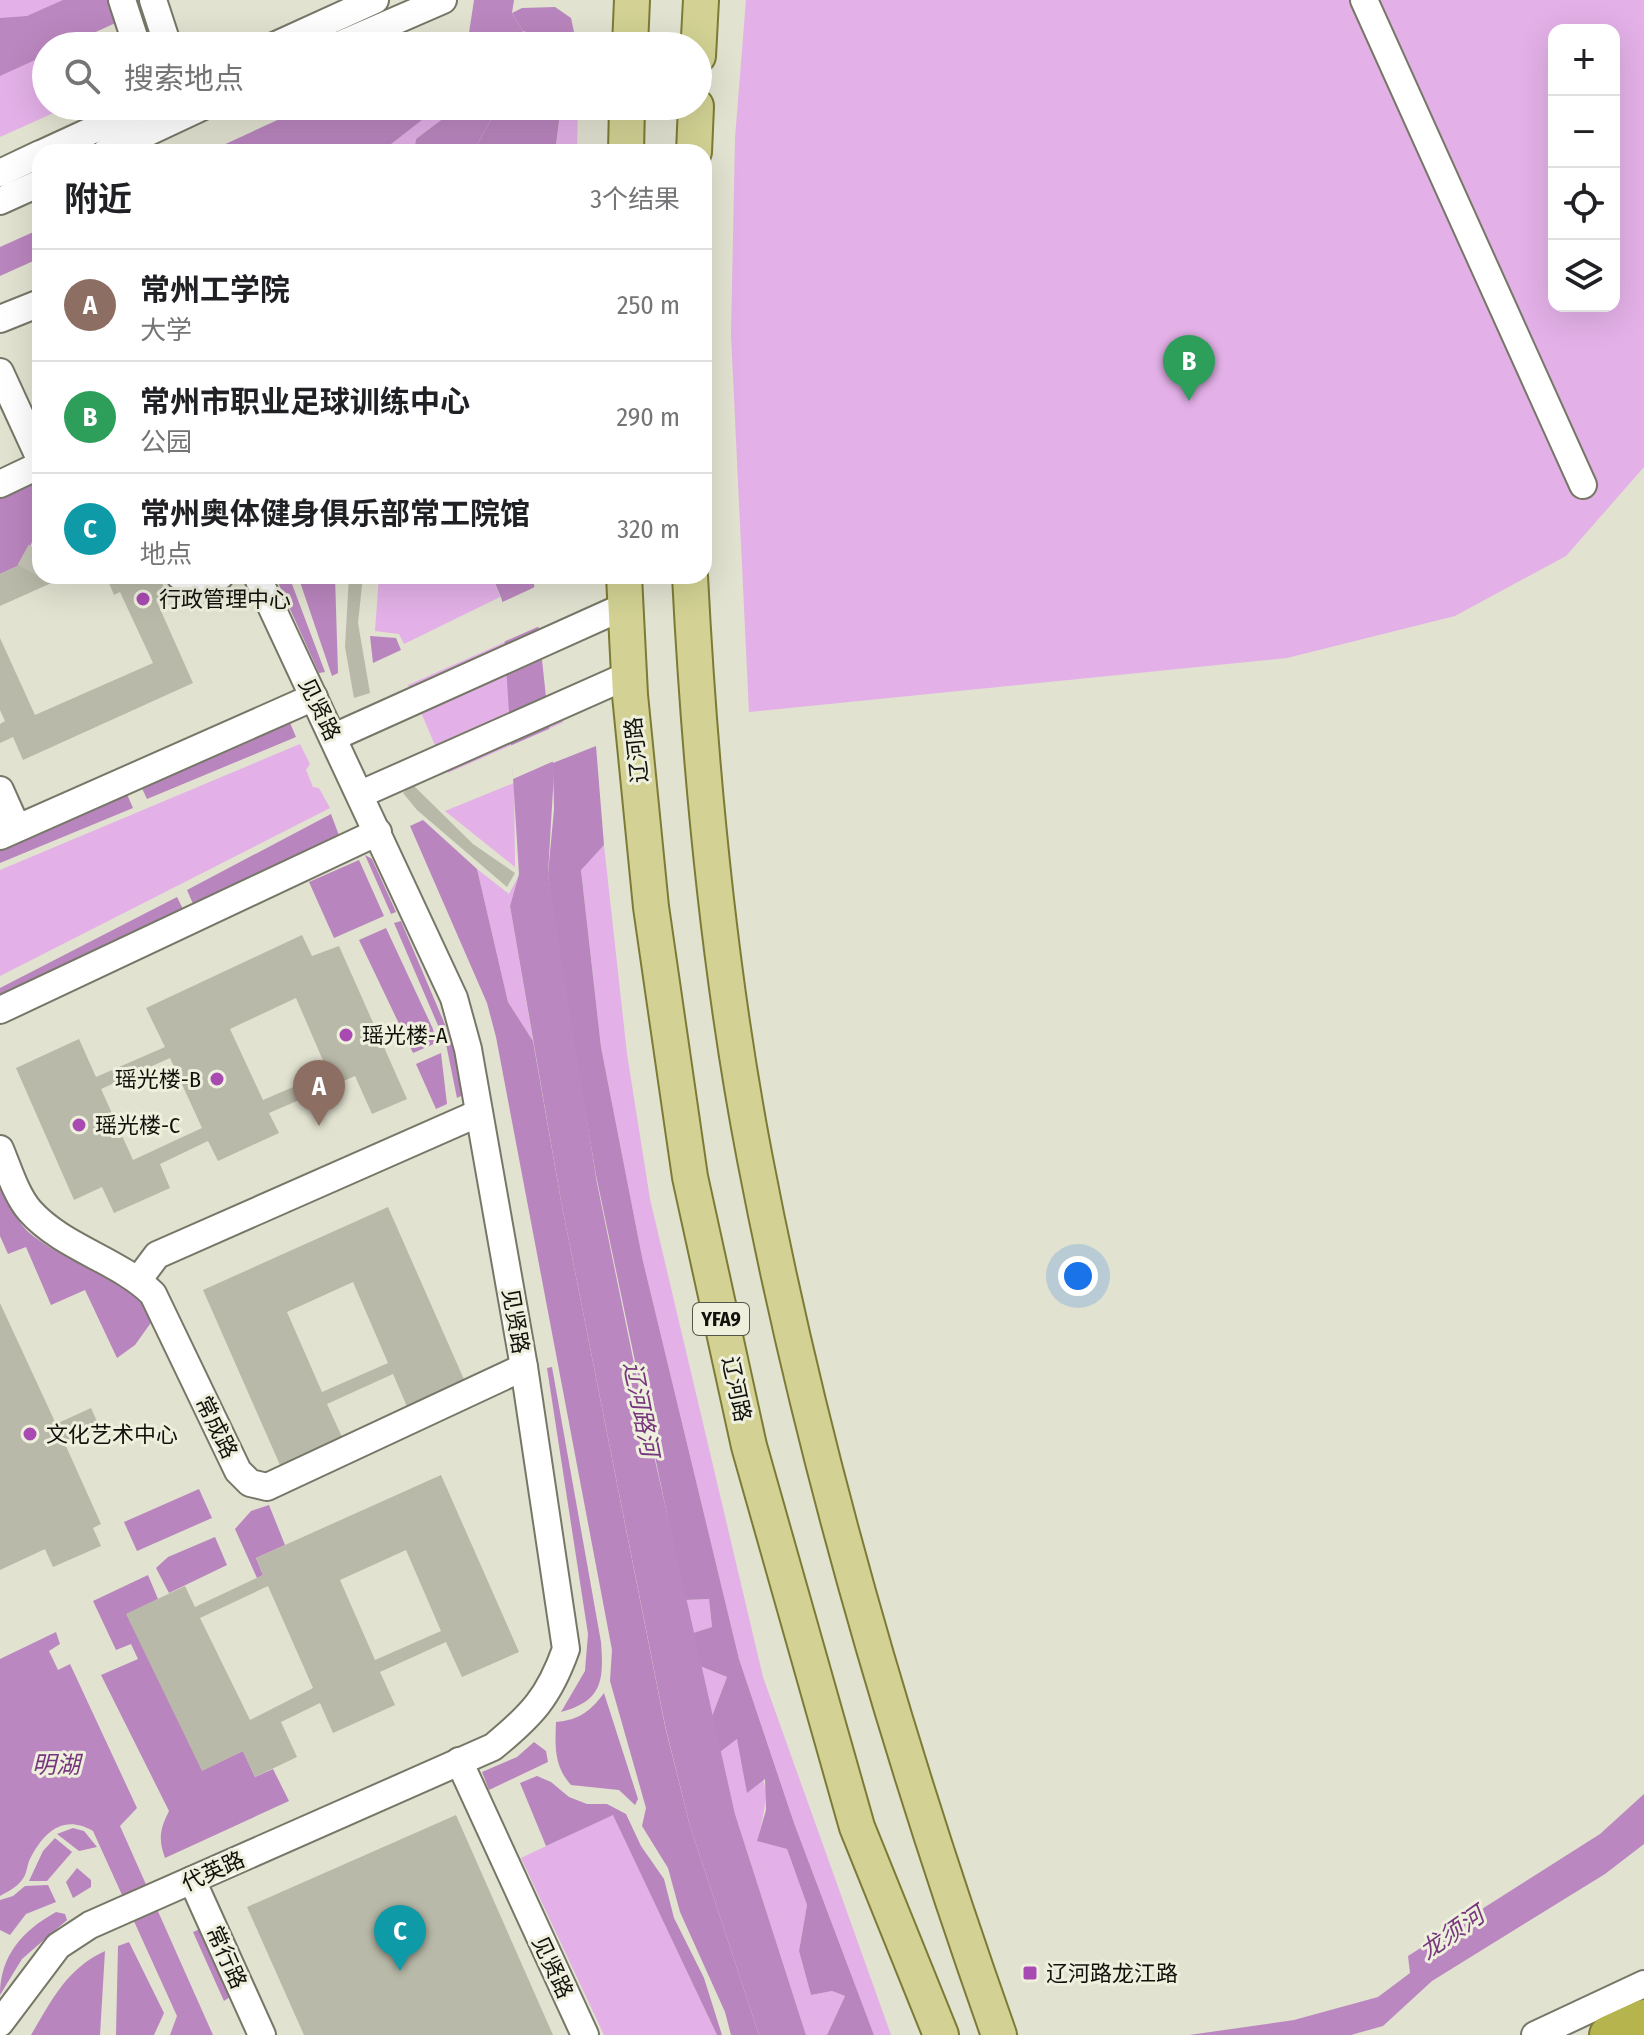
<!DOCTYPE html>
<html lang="zh">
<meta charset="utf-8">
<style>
:root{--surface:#fff;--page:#f6f6f6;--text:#202124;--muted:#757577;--line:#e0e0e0;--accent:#a84ab2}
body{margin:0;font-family:"Fira Sans Condensed","Noto Sans SC",sans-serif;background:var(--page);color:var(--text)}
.controls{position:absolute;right:24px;top:24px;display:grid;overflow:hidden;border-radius:16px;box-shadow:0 8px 32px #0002}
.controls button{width:72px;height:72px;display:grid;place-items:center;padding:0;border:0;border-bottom:2px solid var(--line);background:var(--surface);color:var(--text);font:40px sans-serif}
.you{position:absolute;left:1078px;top:1276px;width:28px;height:28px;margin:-20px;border:6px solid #fff;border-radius:50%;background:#1a73e8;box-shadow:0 0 0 12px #1a73e833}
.badge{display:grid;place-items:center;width:52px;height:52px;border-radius:50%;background:var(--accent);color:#fff;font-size:26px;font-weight:700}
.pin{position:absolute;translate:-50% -66px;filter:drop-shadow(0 2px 4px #0008)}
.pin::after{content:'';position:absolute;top:42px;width:28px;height:24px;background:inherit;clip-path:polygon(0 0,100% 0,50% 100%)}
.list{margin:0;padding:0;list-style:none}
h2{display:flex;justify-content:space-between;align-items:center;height:104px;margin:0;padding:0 32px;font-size:34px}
h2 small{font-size:26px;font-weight:400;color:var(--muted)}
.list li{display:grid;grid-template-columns:52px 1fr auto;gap:24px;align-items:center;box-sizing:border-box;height:112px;padding:0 32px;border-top:2px solid var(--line)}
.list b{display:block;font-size:30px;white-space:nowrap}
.list p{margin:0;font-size:26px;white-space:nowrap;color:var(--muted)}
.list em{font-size:26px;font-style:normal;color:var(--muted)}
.icon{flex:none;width:44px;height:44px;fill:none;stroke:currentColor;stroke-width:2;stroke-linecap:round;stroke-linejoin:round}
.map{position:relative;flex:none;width:1644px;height:2035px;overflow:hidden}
.search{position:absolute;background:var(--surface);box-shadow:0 8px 32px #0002;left:32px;top:32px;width:680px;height:88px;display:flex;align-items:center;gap:20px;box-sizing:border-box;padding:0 28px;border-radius:44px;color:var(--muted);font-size:30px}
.panel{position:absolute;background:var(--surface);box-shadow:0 8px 32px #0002;left:32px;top:144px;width:680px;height:440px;border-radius:24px}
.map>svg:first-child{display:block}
.green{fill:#e3b0e7;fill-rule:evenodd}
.forest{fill:#b985be}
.water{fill:#bb87c0}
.pier{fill:#e1e2d0}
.building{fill:#b8b9a8;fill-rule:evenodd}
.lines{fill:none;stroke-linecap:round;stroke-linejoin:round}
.minor-tunnel{stroke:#c2c3b3;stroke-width:26;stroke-dasharray:26 13;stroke-linecap:butt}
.minor-casing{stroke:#767767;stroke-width:30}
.major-casing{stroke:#7c7b36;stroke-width:38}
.highway-casing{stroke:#7c7b36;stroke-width:42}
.minor{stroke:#fff;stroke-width:26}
.major{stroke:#d3d294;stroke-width:34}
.highway{stroke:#b5b44d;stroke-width:38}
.poi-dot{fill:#a84ab2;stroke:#eeefdd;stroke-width:3}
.labels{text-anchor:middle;stroke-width:6;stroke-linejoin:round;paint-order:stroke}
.shield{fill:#eeefdd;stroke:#54544b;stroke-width:2}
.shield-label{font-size:20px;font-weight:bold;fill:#12120c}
.poi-label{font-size:22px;fill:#12120c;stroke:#eeefdd;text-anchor:start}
.street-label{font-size:22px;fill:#12120c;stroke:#eeefdd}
.water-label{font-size:24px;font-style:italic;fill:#77377d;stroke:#eeefdd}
</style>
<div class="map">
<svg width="1644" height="2035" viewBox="0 0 1644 2035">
<rect width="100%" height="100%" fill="#e1e2d0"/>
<!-- green -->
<g class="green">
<polygon points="0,0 82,0 97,46 46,46 46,106 69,106 0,137"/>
<path d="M746 0H1644V467L1566 556 1455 616 1287 658 749 712 731 335 735 138ZM1554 30H1614V306H1554Z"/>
<polygon points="523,31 548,39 555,46 518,46"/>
<polygon points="425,106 451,106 449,114 416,139 414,152 381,152 422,120"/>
<polygon points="561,106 578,106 577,152 555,152"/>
<polygon points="379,576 492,576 500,597 404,644 399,634 375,631"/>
<polygon points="525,633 523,642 411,694 408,685"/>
<polygon points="525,661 545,704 438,752 419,708"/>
<polygon points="555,719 564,722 448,773 444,765"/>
<polygon points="300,744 310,764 306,770 313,787 319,788 330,808 0,976 0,870"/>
<polygon points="514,783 515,867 445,811"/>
<polygon points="604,845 627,1054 650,1199 763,1677 891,2035 874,2035 794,1823 739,1659 642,1257 601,1047 581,869"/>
<polygon points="477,869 509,894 518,877 510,906 533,1041 508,1002"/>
<polygon points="709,1599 712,1627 693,1633 685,1600"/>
<polygon points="700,1666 727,1677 711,1719"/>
<path d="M737 1739C771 1785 770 1784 758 1840L787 1849 807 1905 799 1951 811 1995 832 1991 845 1996 827 2035H806L735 1814 720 1752Z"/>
<polygon points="613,1814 717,2035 604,2035 521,1858"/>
</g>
<!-- forest -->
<g class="forest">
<polygon points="555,7 571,18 577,46 555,46 548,39 523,31 512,13 522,8"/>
<polygon points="308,106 425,106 422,120 381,152 208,152"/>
<polygon points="499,106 561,106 555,152 473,152"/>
<polygon points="40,229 40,258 0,276 0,247"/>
<path d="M35 478C49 508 35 537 22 564L0 574V493Z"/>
<polygon points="275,576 289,576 325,672 319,673"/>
<polygon points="298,576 335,576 338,673 332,676"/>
<polygon points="370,636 396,638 401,650 373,663"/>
<polygon points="288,718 296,737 147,799 139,782"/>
<polygon points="596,746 604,845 581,870 601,1047 642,1257 739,1659 794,1823 874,2035 827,2035 845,1996 832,1991 811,1995 799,1951 807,1905 787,1849 757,1841 766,1810 765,1779 747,1793 737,1739 720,1752 711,1719 727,1677 700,1666 693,1633 712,1627 709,1599 685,1600 596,1175 558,952 548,874 554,809 553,763"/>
<polygon points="126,792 133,808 0,863 0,850"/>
<polygon points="331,814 340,838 194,906 187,890"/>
<polygon points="423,820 477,869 508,1002 533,1041 561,1201 665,1726 690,1826 759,2035 731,2035 725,2012 680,1912 668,1868 642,1826 646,1808 610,1681 612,1650 496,1037 487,1003 410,826"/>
<polygon points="365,855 372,859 396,912 391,914"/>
<polygon points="359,860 384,916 334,938 309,882"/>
<polygon points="177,897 183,909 0,998 0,988"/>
<polygon points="401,921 452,1041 463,1095 457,1098 446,1044 394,923"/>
<polygon points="386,928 433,1029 436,1043 413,1053 359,940"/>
<polygon points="441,1053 447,1104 436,1109 416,1064"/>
<path d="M0 1187C10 1205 18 1226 36 1238 75 1267 126 1277 155 1317L135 1345 117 1358 85 1290 51 1305 26 1247 8 1254 0 1236Z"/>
<path d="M552 1367 601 1642C604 1681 602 1701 561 1712L585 1671 588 1634 547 1368Z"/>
<polygon points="199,1489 212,1518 137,1551 124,1522"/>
<polygon points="269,1505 285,1545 256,1558 263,1575 257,1578 235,1529 251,1511"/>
<polygon points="215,1537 227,1565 169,1593 156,1568 168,1557"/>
<path d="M148 1575 158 1599 127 1614 203 1770 243 1751 255 1777 273 1769 289 1801 165 1858C158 1839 160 1829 169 1811L101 1675 138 1659 131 1644 116 1650 93 1601Z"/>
<path d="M604 1693 638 1799 635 1805 619 1790 571 1785C554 1766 555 1747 556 1722 579 1720 591 1711 604 1693Z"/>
<polygon points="534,1742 546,1751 548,1762 489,1790 482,1772 517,1757"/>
<polygon points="537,1776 551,1782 569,1797 587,1804 607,1804 626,1814 641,1846 664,1879 674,1918 704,1978 722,2035 717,2035 613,1815 546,1846 520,1783"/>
<polygon points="73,1828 84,1831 97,1847 79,1851 57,1834"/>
<polygon points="55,1838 72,1852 47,1881 29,1881 43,1851"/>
<polygon points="77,1868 91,1880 91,1887 73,1898 66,1882"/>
<polygon points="48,1885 56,1902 26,1914 10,1935 0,1930 0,1900 13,1896 25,1886"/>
<path d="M56 1912 65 1914 67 1920 22 1959 0 1995C0 1956 22 1931 56 1912Z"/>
<polygon points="200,1929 230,1997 224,2001 193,1932"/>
<polygon points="129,1942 164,2013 154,2035 116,2035 118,1946"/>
<path d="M105 1951 100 2035H31C52 2000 66 1969 105 1951Z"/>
</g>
<!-- water -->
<g class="water">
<polygon points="63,0 166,0 65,46 46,46 46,55 0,76 0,18 27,16"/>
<polygon points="474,0 514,0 512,13 523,31 518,46 467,46"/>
<polygon points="451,106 499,106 473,152 414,152 416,139 449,114"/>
<polygon points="492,576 531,576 534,584 554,773 548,874 597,1183 643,1407 735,1814 806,2035 759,2035 690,1826 665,1725 561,1201 510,906 519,874 502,600"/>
<path d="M56 1632 60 1644 49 1651 58 1670 70 1664 137 1808 120 1826 213 2035H170L177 2016 93 1831C63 1814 44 1832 30 1859 27 1865 27 1872 24 1877 19 1886 9 1891 0 1896V1659Z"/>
<polygon points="1644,1794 1644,1844 1605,1874 1432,1981 1383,2026 1351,2035 1189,2035 1294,2020 1378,1997 1410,1973 1408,1956 1600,1834"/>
</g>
<!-- pier -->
<g class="pier">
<polygon points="537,586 542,625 501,643 498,604"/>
<polygon points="551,728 554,761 513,779 510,746"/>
</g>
<!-- building -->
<g class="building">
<polygon points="40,556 40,576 67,576 0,606 0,574"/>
<polygon points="106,576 163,576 165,582 162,583 168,597 157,602 193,683 23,760 13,737 0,743 0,724 5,721 0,710 0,638 35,715 153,663 120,592 114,595"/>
<polygon points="349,576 363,576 358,623 370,693 354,698 345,647"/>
<polygon points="412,784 473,844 515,873 507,887 417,810 403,793"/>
<path d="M302 935 312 956 339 946 407 1099 372 1114 355 1076 269 1113 279 1133 218 1161 208 1141 160 1164 170 1188 114 1213 102 1187 74 1200 16 1068 79 1039 96 1077 165 1047 146 1008ZM296 998 328 1072 263 1100 230 1029ZM170 1058 202 1128 133 1160 101 1089Z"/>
<path d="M388 1207 466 1384 408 1409 393 1374 327 1404 342 1437 280 1465 203 1290ZM353 1282 388 1363 322 1392 287 1312Z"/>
<polygon points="0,1303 56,1424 91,1408 100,1428 65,1444 101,1524 93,1528 101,1546 53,1567 45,1549 0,1570"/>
<path d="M441 1475 519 1652 462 1677 446 1642 380 1672 395 1705 333 1733 320 1703 281 1722 297 1757 255 1777 243 1751 202 1771 126 1614 185 1586 195 1607 263 1575 256 1558ZM406 1550 441 1631 375 1660 340 1580ZM268 1586 313 1688 250 1720 200 1618Z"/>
<polygon points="456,1815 553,2035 304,2035 247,1907"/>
</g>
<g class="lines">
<!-- minor-tunnel -->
<polyline class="minor-tunnel" points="29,571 40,551"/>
<defs>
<g id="minor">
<polyline points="122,0 137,46"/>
<polyline points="153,0 168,46"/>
<polyline points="1364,0 1583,485"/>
<polyline points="274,46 375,0"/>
<polyline points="337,46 443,0"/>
<polyline points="45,152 145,106"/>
<polyline points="106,152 204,106"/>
<polyline points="0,173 40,154"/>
<polyline points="0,201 40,183"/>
<polyline points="0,319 40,303"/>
<polyline points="0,372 40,459"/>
<polyline points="0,484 40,465"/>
<polyline points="180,576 199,584 220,576"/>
<polyline points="334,737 625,606"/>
<polyline points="0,790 17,828"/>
<polyline points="361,794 629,675"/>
<polyline points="0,836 314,697"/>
<polyline points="0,1010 378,832"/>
<path d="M0 1149C8 1168 16 1195 30 1211 63 1248 119 1260 153 1294L238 1471 250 1483 267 1487 524 1367"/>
<polyline points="139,1279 157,1255 479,1113"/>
<polyline points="459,1761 585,2035"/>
<polyline points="192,1880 262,2035"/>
<path d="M0 2023 58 1946 90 1925 493 1747C532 1715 549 1697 566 1649L524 1367 468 1049 454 998 257 576"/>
<polyline points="1535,2035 1644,1984"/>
</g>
<g id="major">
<polyline points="630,46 632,0"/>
<polyline points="698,56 701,0"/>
<polyline points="626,152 627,106"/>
<polyline points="694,152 696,106"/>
<polyline points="624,576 630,695 651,907 690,1177 749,1446 857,1827 941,2035"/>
<path d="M690 576C700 771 718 967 755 1159 812 1456 898 1750 999 2035"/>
</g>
<polyline id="highway" points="1609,2035 1644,2019"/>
</defs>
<!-- minor casing -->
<use href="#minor" class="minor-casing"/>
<!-- major casing -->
<use href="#major" class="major-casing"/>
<!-- highway casing -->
<use href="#highway" class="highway-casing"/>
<!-- minor -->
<use href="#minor" class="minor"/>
<!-- major -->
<use href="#major" class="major"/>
<!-- highway -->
<use href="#highway" class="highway"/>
</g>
<!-- markers -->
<g class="poi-dot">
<circle cx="143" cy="599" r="8"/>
<circle cx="346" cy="1035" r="8"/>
<circle cx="217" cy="1079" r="8"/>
<circle cx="79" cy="1125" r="8"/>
<circle cx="30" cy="1434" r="8"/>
<rect x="1022" y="1965" width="16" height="16" rx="4"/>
</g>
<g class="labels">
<!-- shield labels -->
<rect class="shield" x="693" y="1303" width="56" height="32" rx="6"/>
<g class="shield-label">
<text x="721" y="1326">YFA9</text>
</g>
<!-- poi labels -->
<g class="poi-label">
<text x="159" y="607">行政管理中心</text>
<text x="362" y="1043">瑶光楼-A</text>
<text x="201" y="1087" text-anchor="end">瑶光楼-B</text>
<text x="95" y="1133">瑶光楼-C</text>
<text x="46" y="1442">文化艺术中心</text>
<text x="1046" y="1981">辽河路龙江路</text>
</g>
<!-- street labels -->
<g class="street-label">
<text transform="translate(320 709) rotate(64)" y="8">见贤路</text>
<text transform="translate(636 750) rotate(-96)" y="8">辽河路</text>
<text transform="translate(516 1321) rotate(80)" y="8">见贤路</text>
<text transform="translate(737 1389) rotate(78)" y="8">辽河路</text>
<text transform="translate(217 1427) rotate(64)" y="8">常成路</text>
<text transform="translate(213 1871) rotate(-24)" y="8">代英路</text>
<text transform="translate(227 1957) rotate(66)" y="8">常行路</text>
<text transform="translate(553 1967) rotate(65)" y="8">见贤路</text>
</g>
<!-- water labels -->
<g class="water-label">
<text transform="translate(641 1409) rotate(79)" y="8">辽河路河</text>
<text x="56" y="1773">明湖</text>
<text transform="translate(1452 1933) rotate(-35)" y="8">龙须河</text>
</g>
</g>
</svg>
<div class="controls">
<button>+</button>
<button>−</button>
<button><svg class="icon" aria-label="locate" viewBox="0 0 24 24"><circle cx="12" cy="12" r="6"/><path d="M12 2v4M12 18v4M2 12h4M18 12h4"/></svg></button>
<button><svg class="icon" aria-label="layers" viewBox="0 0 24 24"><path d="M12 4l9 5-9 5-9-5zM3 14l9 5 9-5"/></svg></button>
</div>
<div class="you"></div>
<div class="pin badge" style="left:319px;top:1126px;background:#8d6e63">A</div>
<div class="pin badge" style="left:1189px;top:401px;background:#2e9e5b">B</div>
<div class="pin badge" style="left:400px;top:1971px;background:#0f9aa8">C</div>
<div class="search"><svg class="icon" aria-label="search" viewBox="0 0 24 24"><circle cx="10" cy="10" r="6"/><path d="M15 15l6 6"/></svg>搜索地点</div>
<section class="panel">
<h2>附近<small>3个结果</small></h2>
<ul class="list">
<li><span class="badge" style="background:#8d6e63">A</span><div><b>常州工学院</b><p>大学</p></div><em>250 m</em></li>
<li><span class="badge" style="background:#2e9e5b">B</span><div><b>常州市职业足球训练中心</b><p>公园</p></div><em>290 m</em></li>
<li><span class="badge" style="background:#0f9aa8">C</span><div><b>常州奥体健身俱乐部常工院馆</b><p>地点</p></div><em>320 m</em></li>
</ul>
</section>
</div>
